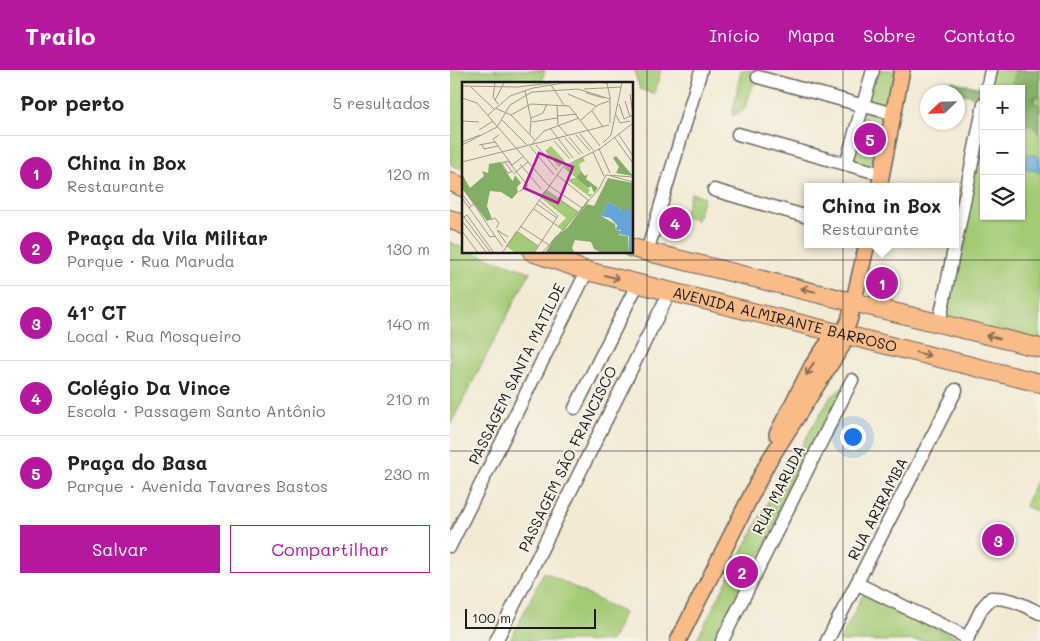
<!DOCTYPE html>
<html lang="pt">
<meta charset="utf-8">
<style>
:root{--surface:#fff;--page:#f2f2f2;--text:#222;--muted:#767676;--line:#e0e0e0;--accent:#b5179e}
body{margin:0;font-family:Mali,sans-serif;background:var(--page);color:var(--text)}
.controls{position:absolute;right:15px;top:15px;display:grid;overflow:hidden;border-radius:0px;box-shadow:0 1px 4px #0004}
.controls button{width:45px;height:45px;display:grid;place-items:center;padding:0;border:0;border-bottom:1px solid var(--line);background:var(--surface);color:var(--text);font:25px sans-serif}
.compass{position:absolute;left:470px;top:15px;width:45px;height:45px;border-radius:50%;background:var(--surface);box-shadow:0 1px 4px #0004;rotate:247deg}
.scale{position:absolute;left:15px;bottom:12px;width:131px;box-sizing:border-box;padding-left:5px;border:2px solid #1c1c1c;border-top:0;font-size:14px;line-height:18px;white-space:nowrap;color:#1c1c1c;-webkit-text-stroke:4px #f7f3e8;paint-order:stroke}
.you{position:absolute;left:402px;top:366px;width:18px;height:18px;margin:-12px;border:4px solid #fff;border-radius:50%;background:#1a73e8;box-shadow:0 0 0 8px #1a73e833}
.badge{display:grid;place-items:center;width:32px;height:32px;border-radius:50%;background:var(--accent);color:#fff;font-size:16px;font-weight:700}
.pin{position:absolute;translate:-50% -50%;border:2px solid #fff;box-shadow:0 1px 5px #0006}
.popup{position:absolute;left:354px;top:113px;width:155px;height:65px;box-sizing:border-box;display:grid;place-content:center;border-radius:0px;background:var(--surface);filter:drop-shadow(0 1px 4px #0005);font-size:16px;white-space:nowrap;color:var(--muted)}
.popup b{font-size:19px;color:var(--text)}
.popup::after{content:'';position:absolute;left:50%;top:100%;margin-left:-10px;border:10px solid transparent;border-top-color:var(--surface)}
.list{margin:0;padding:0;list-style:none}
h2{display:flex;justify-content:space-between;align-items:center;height:65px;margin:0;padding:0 20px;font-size:21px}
h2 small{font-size:16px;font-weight:400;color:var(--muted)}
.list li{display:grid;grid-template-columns:32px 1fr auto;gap:15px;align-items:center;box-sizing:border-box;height:75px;padding:0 20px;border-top:1px solid var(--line)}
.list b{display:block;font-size:19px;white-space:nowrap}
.list p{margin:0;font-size:16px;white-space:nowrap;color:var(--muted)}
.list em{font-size:16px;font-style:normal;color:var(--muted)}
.actions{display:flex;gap:10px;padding:15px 20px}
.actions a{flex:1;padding:11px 0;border:1px solid var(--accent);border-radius:0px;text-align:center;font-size:18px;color:var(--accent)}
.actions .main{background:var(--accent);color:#fff}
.icon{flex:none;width:28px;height:28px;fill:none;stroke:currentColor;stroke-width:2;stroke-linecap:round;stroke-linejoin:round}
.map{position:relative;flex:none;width:590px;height:571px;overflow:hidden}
header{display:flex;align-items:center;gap:30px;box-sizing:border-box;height:70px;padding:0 25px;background:var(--accent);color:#fff}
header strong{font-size:24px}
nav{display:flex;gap:28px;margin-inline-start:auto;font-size:18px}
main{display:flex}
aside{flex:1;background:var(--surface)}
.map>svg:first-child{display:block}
.green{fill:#a3ca75;stroke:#607348}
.forest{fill:#82ae66;stroke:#4f6541}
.water{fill:#65a5d8;stroke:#40607a}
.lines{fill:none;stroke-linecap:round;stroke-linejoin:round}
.minor-casing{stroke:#67645d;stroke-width:15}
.major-casing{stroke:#67645d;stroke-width:18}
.highway-casing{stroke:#67645d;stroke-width:20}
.minor{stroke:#fff;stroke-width:12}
.major{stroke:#f9bc89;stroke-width:15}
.highway{stroke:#f9bc89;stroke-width:18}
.oneway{stroke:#8a6c52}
.grid{fill:none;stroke:#1c1c1c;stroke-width:1;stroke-opacity:0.55}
.labels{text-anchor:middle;stroke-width:4;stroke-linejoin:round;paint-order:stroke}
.street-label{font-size:15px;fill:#1c1c1c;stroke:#f7f3e8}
.inset-road{fill:none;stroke:#9d988b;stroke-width:1}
.view{fill:#b5179e;fill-opacity:0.15;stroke:#b5179e;stroke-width:2.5}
.inset-edge{fill:none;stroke:#1c1c1c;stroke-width:2.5}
</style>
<header>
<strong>Trailo</strong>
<nav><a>Início</a><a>Mapa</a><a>Sobre</a><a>Contato</a></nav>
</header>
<main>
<aside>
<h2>Por perto<small>5 resultados</small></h2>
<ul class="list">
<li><span class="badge">1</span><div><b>China in Box</b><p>Restaurante</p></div><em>120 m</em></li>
<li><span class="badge">2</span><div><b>Praça da Vila Militar</b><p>Parque · Rua Maruda</p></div><em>130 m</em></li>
<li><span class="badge">3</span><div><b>41º CT</b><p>Local · Rua Mosqueiro</p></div><em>140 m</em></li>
<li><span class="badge">4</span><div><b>Colégio Da Vince</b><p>Escola · Passagem Santo Antônio</p></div><em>210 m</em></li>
<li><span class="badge">5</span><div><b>Praça do Basa</b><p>Parque · Avenida Tavares Bastos</p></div><em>230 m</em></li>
</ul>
<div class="actions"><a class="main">Salvar</a><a>Compartilhar</a></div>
</aside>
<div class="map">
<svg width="590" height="571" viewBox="0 0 590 571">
<rect width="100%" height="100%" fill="#f7f3e8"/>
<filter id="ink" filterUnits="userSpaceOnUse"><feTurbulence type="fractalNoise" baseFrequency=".02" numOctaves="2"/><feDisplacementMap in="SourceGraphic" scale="10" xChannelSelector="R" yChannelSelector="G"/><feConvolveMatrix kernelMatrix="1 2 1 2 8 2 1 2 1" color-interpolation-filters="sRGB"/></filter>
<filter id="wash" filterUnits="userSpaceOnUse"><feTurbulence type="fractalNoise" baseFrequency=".0096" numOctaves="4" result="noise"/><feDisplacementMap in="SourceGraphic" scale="20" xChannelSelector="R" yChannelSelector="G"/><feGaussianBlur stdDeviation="1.12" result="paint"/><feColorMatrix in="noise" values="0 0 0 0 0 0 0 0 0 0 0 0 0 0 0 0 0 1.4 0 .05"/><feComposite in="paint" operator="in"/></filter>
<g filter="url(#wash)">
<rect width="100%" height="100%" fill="#f3ead5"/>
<!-- green -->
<g class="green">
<polygon points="0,0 95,0 91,14 14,14 14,100 0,94"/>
<polygon points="184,0 211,0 204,24 190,19"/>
<polygon points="291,0 309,0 294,40 282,46"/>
<polygon points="426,0 446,0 437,38 416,32"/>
<polygon points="541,0 590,0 590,281 489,255 534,36 534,146 571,146 571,19 537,19"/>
<polygon points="414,40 438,47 426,99 400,91"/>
<polygon points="241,123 254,127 247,150 234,147"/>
<polygon points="0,172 14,179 14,182 24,183 80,202 0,355"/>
<polygon points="400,312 265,571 246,571 318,432 380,328"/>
<polygon points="590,402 590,443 575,436"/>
<polygon points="94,502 174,543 161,571 60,571"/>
<polygon points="413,525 512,570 390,571"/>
</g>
<!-- forest -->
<g class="forest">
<polygon points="566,0 590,0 590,27 585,26 583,32 590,36 590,63 580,54 571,55 571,19 562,19"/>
<polygon points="501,11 534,19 532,29 498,20"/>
</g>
<!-- water -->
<polygon class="water" points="578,84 587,86 590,89 590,102 575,98"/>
</g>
<g filter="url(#ink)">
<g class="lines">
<defs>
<g id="minor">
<polyline points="308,7 444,44"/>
<polyline points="537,19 541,0"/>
<polyline points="288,64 431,104"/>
<polyline points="396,94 423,0"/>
<polyline points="264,120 358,147"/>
<polyline points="506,171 534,34"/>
<polyline points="197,182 251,0"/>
<polyline points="489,254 505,174"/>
<polyline points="125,338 188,213"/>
<polyline points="0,476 137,201"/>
<polyline points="408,514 518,568"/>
<polyline points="46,571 220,221"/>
<polyline points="272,571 402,310"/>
<polyline points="377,571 506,320"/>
<path d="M516 571 532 538 541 528C560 527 573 535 590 543"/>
</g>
<g id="major">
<polyline points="429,117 452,0"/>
<polyline points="327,364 362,296 378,273 392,263 399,251 417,174"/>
<polyline points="228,571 318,392 392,276 392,263"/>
</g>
<g id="highway">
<polyline points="0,111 14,118"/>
<polyline points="0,149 14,155"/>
<polyline points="182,178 590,278"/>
<path id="s1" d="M82 182 137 201 590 313"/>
</g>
</defs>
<!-- minor casing -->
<use href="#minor" class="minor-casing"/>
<!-- major casing -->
<use href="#major" class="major-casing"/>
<!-- highway casing -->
<use href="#highway" class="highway-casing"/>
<!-- minor -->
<use href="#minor" class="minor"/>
<!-- major -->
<use href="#major" class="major"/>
<!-- highway -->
<use href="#highway" class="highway"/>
</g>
<!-- one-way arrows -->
<defs><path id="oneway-shaft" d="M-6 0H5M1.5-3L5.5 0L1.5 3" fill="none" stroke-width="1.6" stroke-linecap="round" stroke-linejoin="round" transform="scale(1.25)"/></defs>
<g class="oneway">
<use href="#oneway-shaft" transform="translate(162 207) rotate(14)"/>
<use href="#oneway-shaft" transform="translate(358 220) rotate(-166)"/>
<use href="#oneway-shaft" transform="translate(543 267) rotate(-166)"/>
<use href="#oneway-shaft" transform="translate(473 284) rotate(14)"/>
<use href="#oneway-shaft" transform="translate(360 299) rotate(121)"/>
</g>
</g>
<!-- grid -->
<path class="grid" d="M197 0V571M393 0V571M0 190H590M0 381H590"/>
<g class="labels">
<!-- street labels -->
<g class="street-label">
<text dy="5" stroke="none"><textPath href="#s1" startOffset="262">AVENIDA ALMIRANTE BARROSO</textPath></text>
<text transform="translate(67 304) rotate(-64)" y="5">PASSAGEM SANTA MATILDE</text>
<text transform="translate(118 389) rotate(-64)" y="5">PASSAGEM SÃO FRANCISCO</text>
<text transform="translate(329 420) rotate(-63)" y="5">RUA MARUDA</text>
<text transform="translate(428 439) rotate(-63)" y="5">RUA ARIRAMBA</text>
</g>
</g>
<!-- overview -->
<g transform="translate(12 12)">
<rect width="171" height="171" fill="#f3ead5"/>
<path d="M89 64 103 79 97 85 83 69ZM121 75 123 79 117 82 119 89 114 96 102 86ZM114 96 128 108 126 112H131L128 115 104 97ZM83 108 116 130 102 148 96 144 104 136 78 115ZM54 149 76 164 72 171H54L44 164Z" fill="#a3ca75"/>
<path d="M154 74 171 94 154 91 157 85 151 76ZM44 79 39 81 49 97 51 99 53 93 59 101 55 105 56 110 50 117 39 110 28 109 25 124 30 137 25 139 0 106V92L8 106 22 94 20 89 26 91 27 82ZM119 89 123 94 126 92 124 97 136 106 132 111 129 104 126 106 114 96ZM146 96 171 101V128H160L147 120 139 134 153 142 154 148 159 149 157 153 166 154 167 170 140 171 132 167 129 160 113 158 110 166 113 171H83L90 160 81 171 93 155 106 145 125 119 129 116 138 107 129 116 112 139 125 122 132 124Z" fill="#82ae66"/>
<path d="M147 120 160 128H171V171H167V154L157 152 159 148H154L155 143 148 136 139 134Z" fill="#65a5d8"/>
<path class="inset-road" d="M33 1 31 15 36 22M101 1H133M141 1H145L148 15V41M89 3 102 23M0 4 55 5 89 1M9 5 32 27M122 7 159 5M63 9 69 37 68 52M124 11 142 16M106 12 134 24M0 16 15 21 86 103 120 126M0 18V36M33 18 42 1M163 19 168 35M157 22 162 37M95 23 96 43 106 54M33 26 49 33 73 58M130 29 141 45M26 33 48 14 71 6 101 1M49 33 69 22 107 24 138 64M154 33 158 41 168 39M95 34 115 32M69 36 81 31 85 22M162 37 171 33 168 12M40 38 65 63M119 38 136 23 147 19M0 39 17 40M70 40 95 36M88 46 111 76M17 48 31 39M118 52 131 68M37 53 31 57 50 83 62 74M114 53 128 69M157 53 171 74M107 55 121 72M103 56 118 73M153 56 170 80M92 59 108 77M0 60 18 53M141 61 149 53 160 1M0 63 35 45 48 23 70 10 116 7 148 17M17 63 33 60M20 63 22 67 36 64M69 63 82 49 117 36M74 63 95 88M68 64 92 93M137 67 148 91M131 70 142 94M0 80 147 43M43 80 40 82 46 91 51 89M58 82 79 107M50 90 43 80 46 79 66 104 57 110M51 92 66 80M95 93 126 118M149 94 171 100M1 107 12 122M84 108 116 130M0 112 9 124M0 116 28 155 33 154 41 165M75 122 95 136M7 126 12 122 33 154M72 127 101 148M2 135 29 171M0 136 5 133 32 171M29 138 33 136 37 141 34 146M0 139 25 171M58 144 87 163M0 149 16 171M56 150 76 164M44 161 35 148 46 155M40 171 101 85 139 66 171 41M72 171 96 134 77 118M80 171 137 107 144 93 171 95"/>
<path class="view" d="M77 71 111 85 96 121 62 106Z"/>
<rect width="171" height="171" class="inset-edge"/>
</g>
</svg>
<div class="controls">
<button>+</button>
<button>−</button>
<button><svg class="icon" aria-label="layers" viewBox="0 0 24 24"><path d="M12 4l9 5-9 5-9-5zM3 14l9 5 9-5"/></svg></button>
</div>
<svg class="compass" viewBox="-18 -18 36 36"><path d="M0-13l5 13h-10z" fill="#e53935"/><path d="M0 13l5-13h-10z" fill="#767676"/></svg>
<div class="scale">100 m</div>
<div class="you"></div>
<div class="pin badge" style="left:432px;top:213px">1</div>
<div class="popup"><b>China in Box</b>Restaurante</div>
<div class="pin badge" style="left:292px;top:502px">2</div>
<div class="pin badge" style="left:548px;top:470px">3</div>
<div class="pin badge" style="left:225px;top:153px">4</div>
<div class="pin badge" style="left:420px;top:69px">5</div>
</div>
</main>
